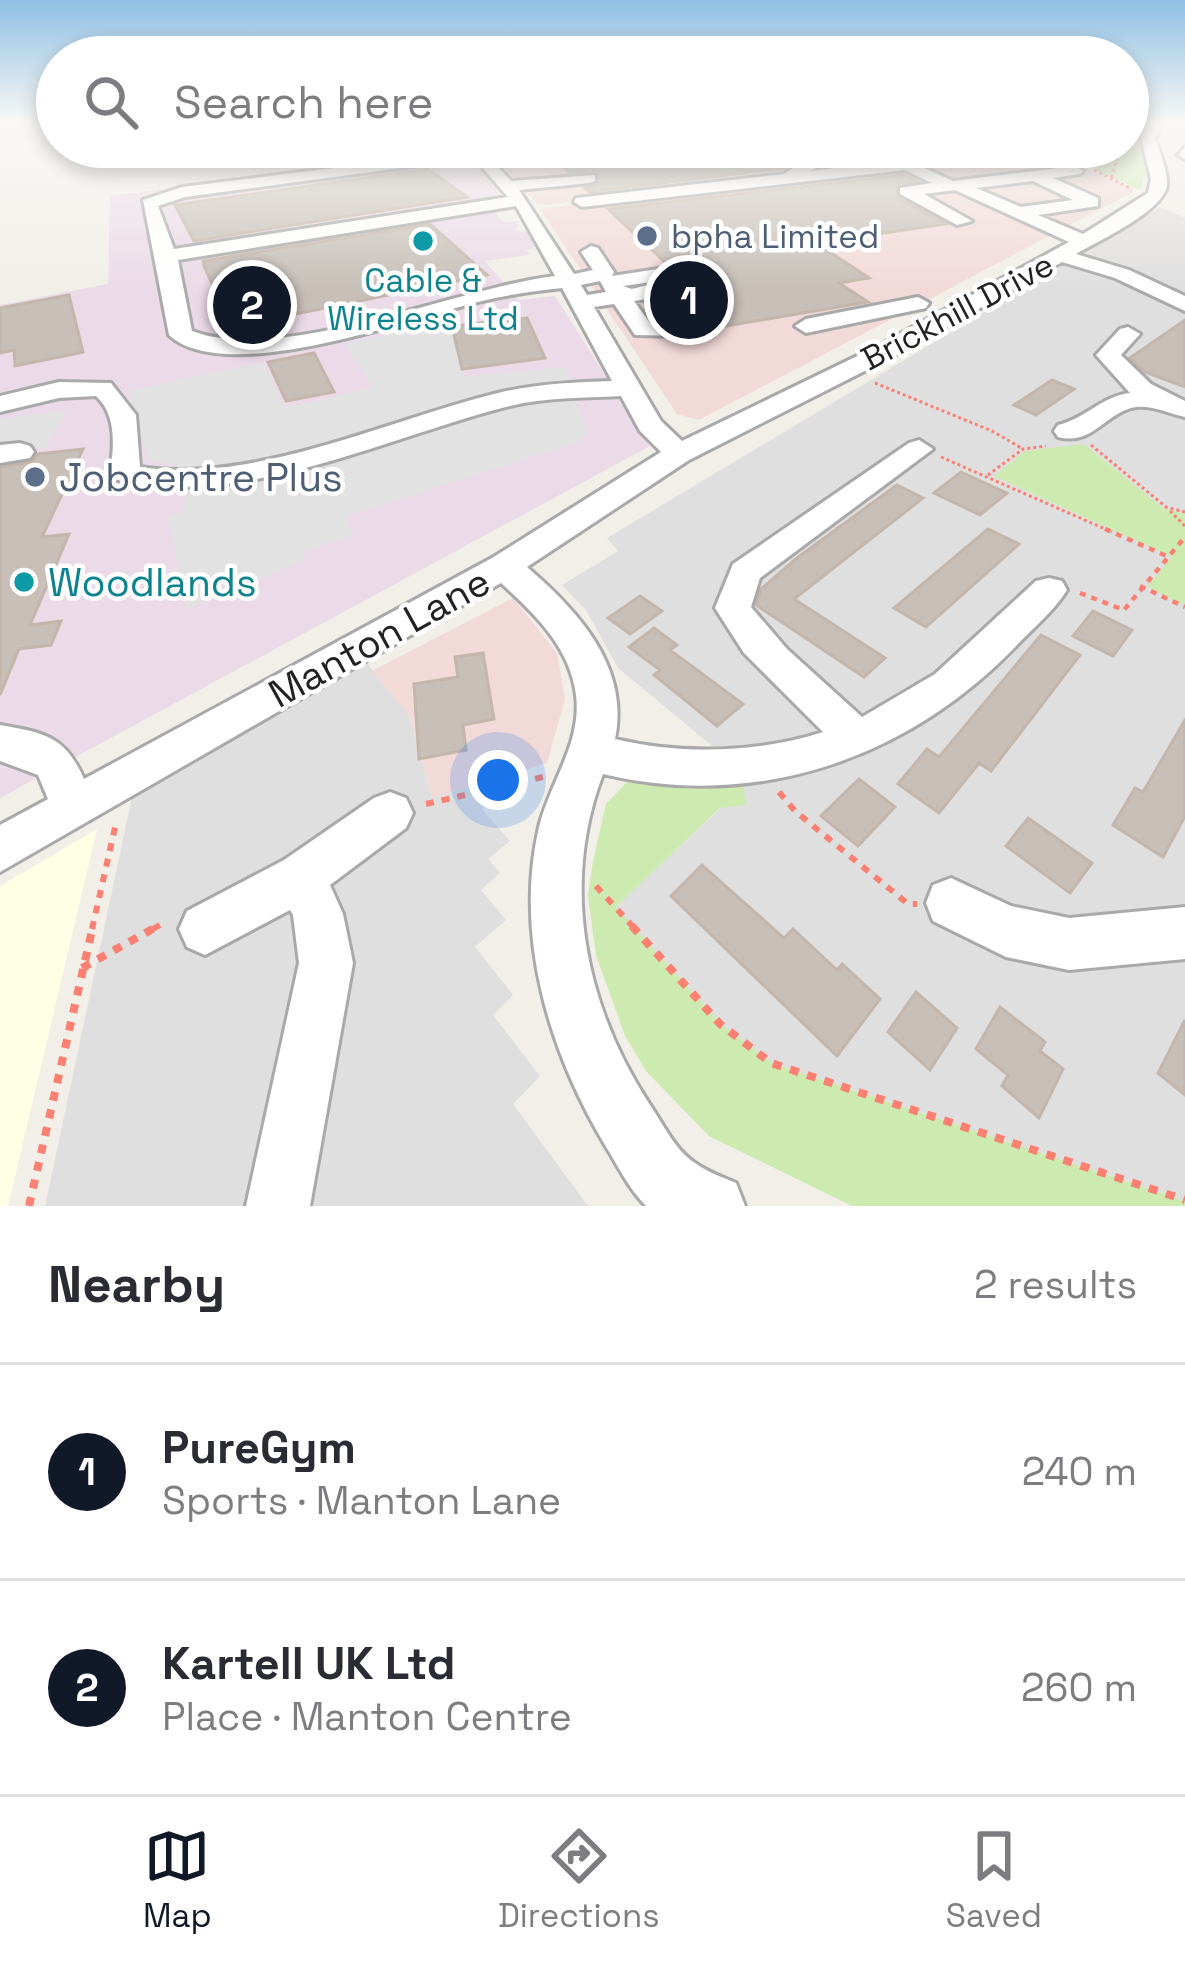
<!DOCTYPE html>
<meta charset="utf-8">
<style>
body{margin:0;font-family:"Space Grotesk",sans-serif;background:#f7f7f7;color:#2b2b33}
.you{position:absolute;left:498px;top:780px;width:42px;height:42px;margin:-30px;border:9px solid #fff;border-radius:50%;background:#1a73e8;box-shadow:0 0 0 18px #1a73e833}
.badge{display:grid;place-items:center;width:78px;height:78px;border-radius:50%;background:#111827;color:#fff;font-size:39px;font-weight:700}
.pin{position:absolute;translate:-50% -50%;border:6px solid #fff;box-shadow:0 3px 12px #0006}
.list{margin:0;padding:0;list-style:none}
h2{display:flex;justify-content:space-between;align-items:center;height:156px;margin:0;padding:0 48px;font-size:51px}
h2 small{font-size:39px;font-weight:400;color:#7c7c81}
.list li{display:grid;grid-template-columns:78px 1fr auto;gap:36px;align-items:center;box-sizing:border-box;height:216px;padding:0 48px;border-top:3px solid #e1e1e2}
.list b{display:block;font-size:45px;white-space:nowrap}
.list p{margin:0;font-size:39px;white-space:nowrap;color:#7c7c81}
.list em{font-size:39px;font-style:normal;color:#7c7c81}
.icon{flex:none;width:66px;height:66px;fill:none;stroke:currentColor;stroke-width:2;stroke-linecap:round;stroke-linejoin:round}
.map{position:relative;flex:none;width:1185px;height:1206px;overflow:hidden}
.search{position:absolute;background:#fff;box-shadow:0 6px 18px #0003;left:36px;right:36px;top:36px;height:132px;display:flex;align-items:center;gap:30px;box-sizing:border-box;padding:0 42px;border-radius:66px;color:#7c7c81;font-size:45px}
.sheet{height:588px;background:#fff}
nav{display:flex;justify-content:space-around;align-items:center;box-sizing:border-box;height:168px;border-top:3px solid #e1e1e2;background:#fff;font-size:33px;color:#7c7c81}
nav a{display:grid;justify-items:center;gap:6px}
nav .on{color:#111827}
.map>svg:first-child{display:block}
</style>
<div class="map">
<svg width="1185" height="1206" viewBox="0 0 1185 1206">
<rect width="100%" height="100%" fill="#f2efe9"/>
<path fill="#e0dfdf" d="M1160,207L1185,218V1201L772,1063L721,1024L615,907L721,808L743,781L711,745L618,668L586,610L562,585L618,551L607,538Z
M367,663L409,715L432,798L506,776L508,789L482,809L510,841L488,859L500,873L481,890L506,920L475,947L513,995L493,1015L540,1076L513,1104L588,1206H45L132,797Z"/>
<path fill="#f2dad9" d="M485,147H767L793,161L789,170L579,194L574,201L548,205L537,204Z
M1026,147H1038L1135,191L699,420L677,414L540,209L597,202L592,197Z
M513,598L557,653L565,699L547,763L432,798L409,715L372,671Z"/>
<path fill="#ebdbe8" d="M463,150L503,198L491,207L503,222L519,221L516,231L527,232L535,247L527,250L529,255L485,261L519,300L555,296L650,446L0,798V305L108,284L110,196Z"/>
<path fill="#ffffe5" d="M97,829L8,1206H0V886Z"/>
<path fill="#cdebb0" d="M1128,122H1144L1135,140L1147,168L1140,190L1044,147H1128Z
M767,147H1026L795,173L789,170L792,160Z
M1084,444L1164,509L1185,514V605L1147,587L1172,557L994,476L1025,451Z
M665,780L743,781L746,805L720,808L616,907L721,1024L772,1063L1185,1201V1206H852L709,1136L646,1071L625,1036L596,955L588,896L593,861L606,804L626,783Z"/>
<path fill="#e2e2e2" d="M449,320L464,377L565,367L570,380L271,458L187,468L148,459L128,391L263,362L284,407L309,403L373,387L345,344Z
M576,398L587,432L581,441L346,516L352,535L303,552L305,559L187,610L168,516L181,513L190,486L249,479L511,406Z
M67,411L46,448L0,453V419Z"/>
<path fill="#c7bfb8" stroke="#c4b6ab" stroke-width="3" d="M543,147H748L784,168L590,192L585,188L599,184L598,172H569Z
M428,169L467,197L194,241L175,205Z
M904,175L917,181L897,185L898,198L945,224L816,243L869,278L839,283L868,302L696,331L673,297L699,293L696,282L666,263L608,209Z
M430,224L487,275L232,327L204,266L203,261Z
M69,295L83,352L15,366L14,350L0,353V308Z
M527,318L545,358L462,369L452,326Z
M1185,320V387L1145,372L1130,358Z
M314,353L334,392L286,401L268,362Z
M1052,380L1074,389L1036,415L1014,405Z
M83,449L42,537L69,534L30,625L61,621L51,645L19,649L0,695V467L31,462L38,454Z
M961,472L1007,493L980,515L934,493Z
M897,485L923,498L794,599L885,658L864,677L756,605L761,589L797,558Z
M988,529L1019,544L926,627L894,608Z
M640,596L662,611L630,634L608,618Z
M1093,611L1132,630L1113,656L1073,636Z
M654,628L677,645L670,650L743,704L717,726L654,675L660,670L629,647Z
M1041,635L1080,655L991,771L979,763L939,813L898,784L927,749L939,757Z
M483,653L494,719L463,725L466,750L419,759L414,684L458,677L455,657Z
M1185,720V816L1163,857L1113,825L1135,788L1143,792Z
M859,779L895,807L858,846L821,816Z
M1028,818L1092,863L1070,893L1006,846Z
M702,865L784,938L793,929L837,970L842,964L880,999L837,1056L671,896Z
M916,992L957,1028L930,1070L888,1032Z
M1000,1007L1045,1042L1040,1051L1063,1069L1039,1118L1002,1086L1008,1075L976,1049Z
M1185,1020V1095L1158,1073Z"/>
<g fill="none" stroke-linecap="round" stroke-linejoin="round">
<g stroke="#a9a9a9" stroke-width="6">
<path id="minor" d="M1153,122H1165L1155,138C1159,152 1168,170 1167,185C1164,211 1098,241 1076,254L1129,270L1185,296V311L1115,278L1062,262L900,353L689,460L527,567C578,611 630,667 615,739C682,755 757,753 823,732L744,653L715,608L733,564L909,443L919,440L933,449L760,578L751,607L787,649L862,717L935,674L1036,581L1049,578L1062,581L1067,590C1054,611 1033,628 1017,645C909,758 758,811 603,774C560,886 585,1006 650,1105C663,1124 675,1150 695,1163C707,1172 722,1177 736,1183L745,1206H646C629,1189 618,1166 605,1145C549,1051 514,936 539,827C550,782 582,743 576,695C570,647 535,614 501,583L0,872V825L48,799L38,775L0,761V725C45,733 65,736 84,779L492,558L661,452L640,431L621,396C584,398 546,397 510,406C389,436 240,511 114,479L110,473C114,447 117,415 96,396L59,398L0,412V396L59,382L111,383L136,415L140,467C254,485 392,418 502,392C538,384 575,382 612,381L562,288C534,291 506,295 478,302C410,319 225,387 169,335L143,200L182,187L468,151L465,147H480L511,181L595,175V181L589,183L519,190L574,274L593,270L581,252L591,246L598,248L614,272L612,276L671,267L693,285L666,295L692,329L681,336L635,335L614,304L594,307L661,421L682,441L884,343L1069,242L955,190L924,194L972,221L957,225L900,194V188L932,183L905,170L582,207L574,202L576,198L784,174L798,165L772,147H789L815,163V169L809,171L907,160L953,181L1075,166L1083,171L1080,174L1053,178L1098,198V206L1038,215L1083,234L1148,193L1151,179L1141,138ZM474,158L508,197L174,249L158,206L185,197ZM1033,181L1073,200L1021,207L976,188ZM516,206L555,276C455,288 283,365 192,331L178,260ZM666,280L632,289L623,286ZM600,281L606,292L587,295L581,285ZM647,299L665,323H650L634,301Z
M1185,147V159L1178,155Z
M918,297L929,303L926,308L806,333L795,326L806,319Z
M1128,327L1140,334L1121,355L1151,384L1185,401V417C1167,413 1146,402 1128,409C1101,419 1091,445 1058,437L1054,431L1058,425C1085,419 1102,396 1130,393L1096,355L1120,329Z
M20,443L30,446L34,452L30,458L0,463V445Z
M390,792L406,798L413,813L406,828L330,885L343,914L353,963L310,1206H246L299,963L293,915L290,910L205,955L187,947L179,929L187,911L284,860L374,798Z
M951,878L1011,906L1069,918L1185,907V959L1069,970L1006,957L933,921L926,903L933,885Z"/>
</g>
<path stroke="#fa8072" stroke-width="3" stroke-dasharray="3 3" stroke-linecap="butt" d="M1044,147L1056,153
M1101,147L1117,160L1111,179
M1094,170L1132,189
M875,383L992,431L1023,449
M1091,445L1166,507L1185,512
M941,457L1112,532
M988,475L1023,449L1046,446
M1170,511L1185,526"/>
<path stroke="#fa8072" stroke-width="4.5" stroke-dasharray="6 6" stroke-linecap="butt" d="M1105,529L1169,557
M1140,586L1185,607
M1080,593L1124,610L1185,537"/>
<path stroke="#fa8072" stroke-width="6" stroke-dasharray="8 8" stroke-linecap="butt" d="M779,792L795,811L908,904H917
M426,804L543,777
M596,886L635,929
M92,929L116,823
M153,929L165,922"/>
<path stroke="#fa8072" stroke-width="8" stroke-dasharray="9 9" stroke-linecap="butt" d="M632,926L720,1024L771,1063L1185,1200
M82,968L158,926
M29,1206L93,926"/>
<use href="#minor" fill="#fff" fill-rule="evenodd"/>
</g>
<linearGradient id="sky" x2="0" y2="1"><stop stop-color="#8fc0e4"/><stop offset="0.42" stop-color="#f9f8f5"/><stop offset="1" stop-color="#f9f8f5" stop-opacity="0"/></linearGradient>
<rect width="1185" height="291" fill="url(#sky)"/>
<g fill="#5c6f8a" stroke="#fff" stroke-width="4.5">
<circle cx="647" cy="236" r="12"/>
<circle cx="35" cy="477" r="12"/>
</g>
<g fill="#0f9aa8" stroke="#fff" stroke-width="4.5">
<circle cx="423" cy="241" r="12"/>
<circle cx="24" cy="582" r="12"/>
</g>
<g text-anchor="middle" stroke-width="9" stroke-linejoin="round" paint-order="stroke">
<g font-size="33" fill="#4e5e75" stroke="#fff" text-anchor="start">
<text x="671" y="248">bpha Limited</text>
</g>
<g font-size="33" fill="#0d838f" stroke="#fff">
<text x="423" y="292">Cable &amp;<tspan x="423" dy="38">Wireless Ltd</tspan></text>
</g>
<g font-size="33" fill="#222" stroke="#fff">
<text transform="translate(957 311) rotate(-28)" y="12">Brickhill Drive</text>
</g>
<g font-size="39" fill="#4e5e75" stroke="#fff" text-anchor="start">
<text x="59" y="491">Jobcentre Plus</text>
</g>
<g font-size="39" fill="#0d838f" stroke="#fff" text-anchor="start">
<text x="48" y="596">Woodlands</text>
</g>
<g font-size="39" fill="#222" stroke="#fff">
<text transform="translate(379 637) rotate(-29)" y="14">Manton Lane</text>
</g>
</g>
</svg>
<div class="you"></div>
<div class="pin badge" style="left:689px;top:300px">1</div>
<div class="pin badge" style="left:252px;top:305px">2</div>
<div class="search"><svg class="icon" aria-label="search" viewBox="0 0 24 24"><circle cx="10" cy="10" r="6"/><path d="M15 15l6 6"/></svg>Search here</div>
</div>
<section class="sheet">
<h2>Nearby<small>2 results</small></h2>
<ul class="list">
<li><span class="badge">1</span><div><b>PureGym</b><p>Sports · Manton Lane</p></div><em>240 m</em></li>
<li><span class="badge">2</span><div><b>Kartell UK Ltd</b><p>Place · Manton Centre</p></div><em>260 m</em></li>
</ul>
</section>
<nav>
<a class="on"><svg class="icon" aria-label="map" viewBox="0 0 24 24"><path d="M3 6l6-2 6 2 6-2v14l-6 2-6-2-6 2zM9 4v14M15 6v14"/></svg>Map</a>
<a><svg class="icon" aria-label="directions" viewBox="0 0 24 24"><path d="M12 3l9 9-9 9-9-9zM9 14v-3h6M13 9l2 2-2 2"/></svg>Directions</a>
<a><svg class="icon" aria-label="saved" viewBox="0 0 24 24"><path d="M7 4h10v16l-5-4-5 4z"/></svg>Saved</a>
</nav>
